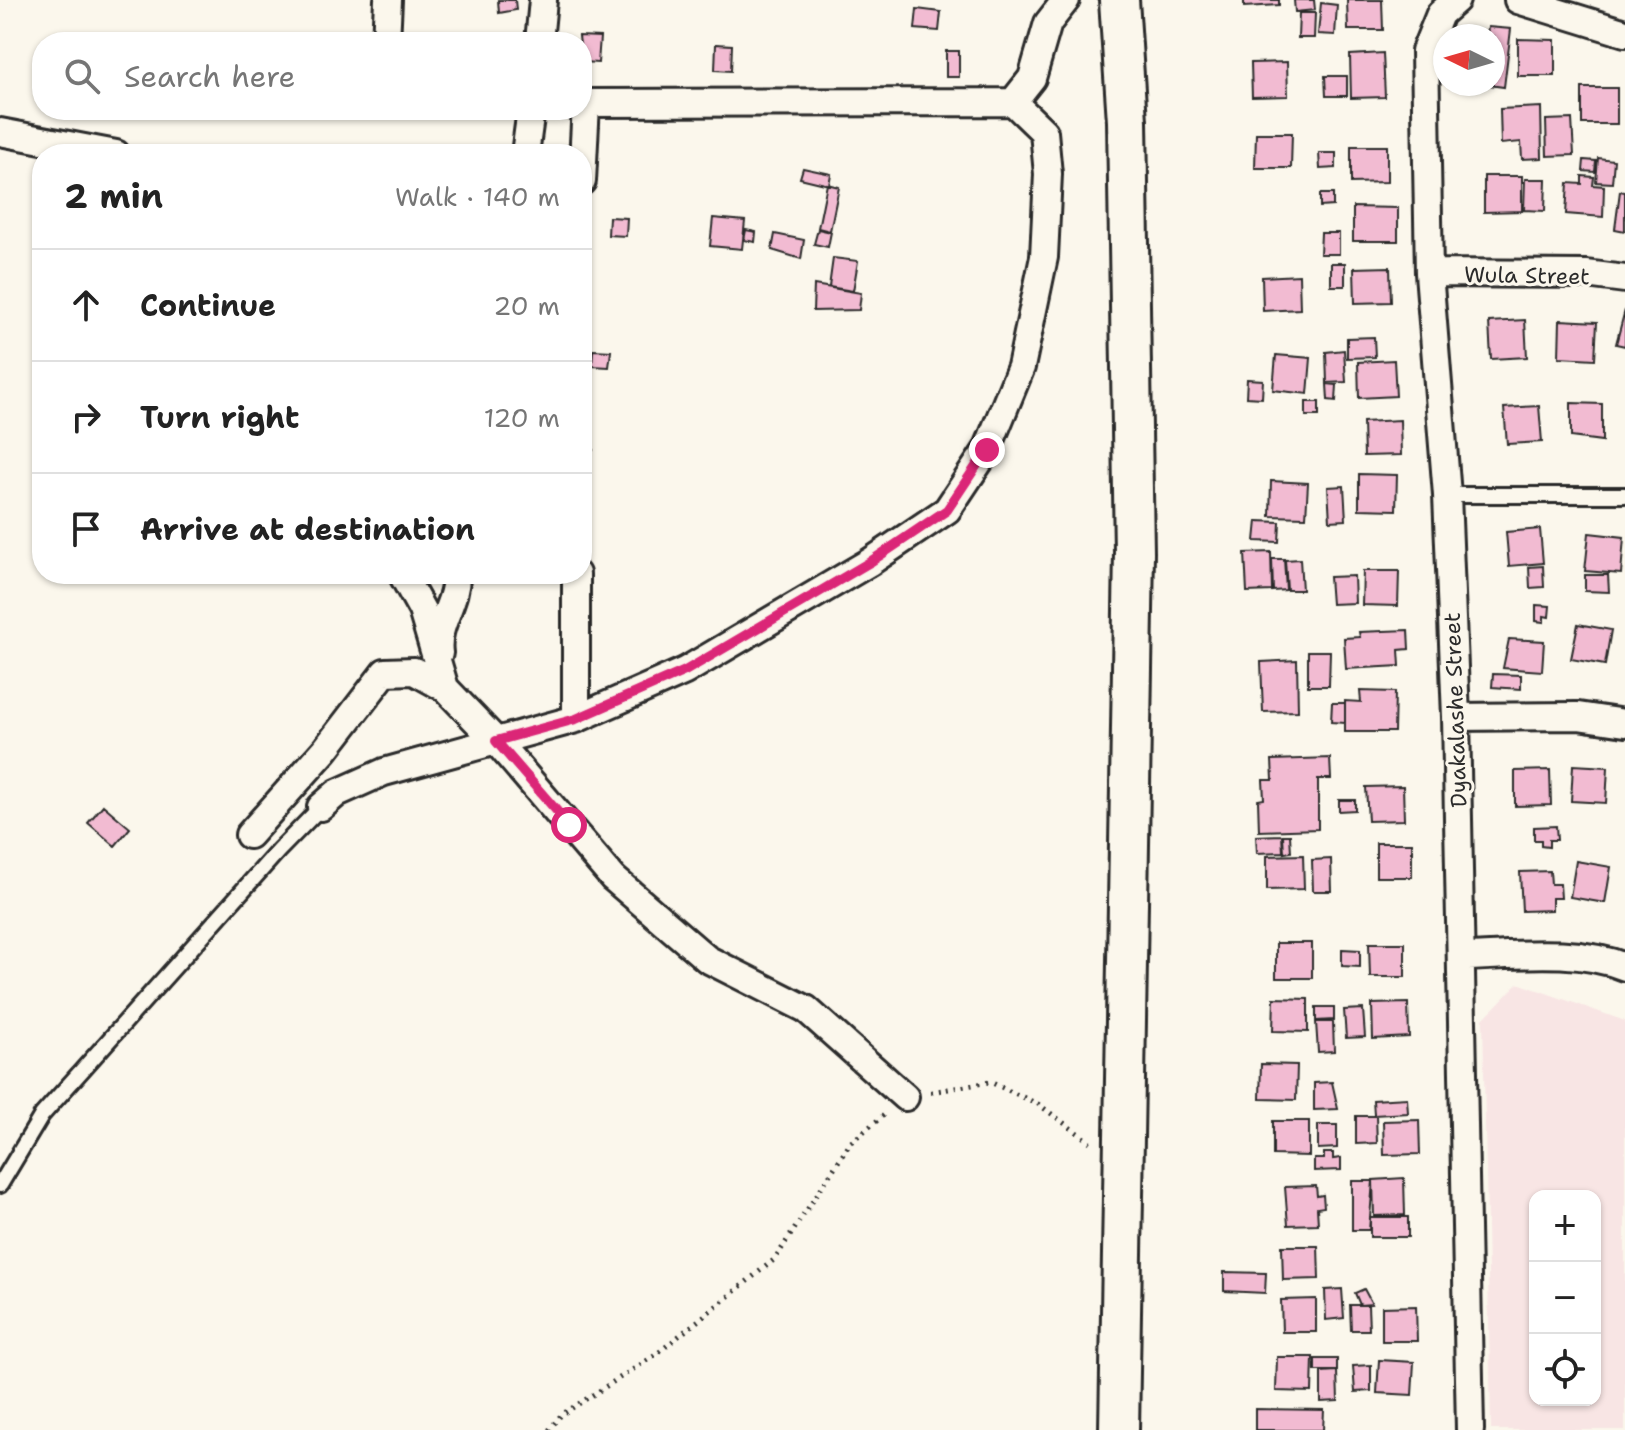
<!DOCTYPE html>
<meta charset="utf-8">
<style>
body{margin:0;font-family:"Shantell Sans",sans-serif;background:#f6f6f6;color:#222}
.controls{position:absolute;right:24px;bottom:24px;display:grid;overflow:hidden;border-radius:16px;box-shadow:0 2px 6px #0004}
.controls button{width:72px;height:72px;display:grid;place-items:center;padding:0;border:0;border-bottom:2px solid #e0e0e0;background:#fff;color:#222;font:40px sans-serif}
.compass{position:absolute;left:1433px;top:24px;width:72px;height:72px;border-radius:50%;background:#fff;box-shadow:0 2px 6px #0004;rotate:275deg}
.stop{position:absolute;width:24px;height:24px;margin:-18px;border:6px solid #db2777;border-radius:50%;background:#fff}
.stop.end{background:#db2777;border-color:#fff;box-shadow:0 2px 8px #0008}
.list{margin:0;padding:0;list-style:none}
h2{display:flex;justify-content:space-between;align-items:center;height:104px;margin:0;padding:0 32px;font-size:34px}
h2 small{font-size:26px;font-weight:400;color:#767676}
.list li{display:grid;grid-template-columns:52px 1fr auto;gap:24px;align-items:center;box-sizing:border-box;height:112px;padding:0 32px;border-top:2px solid #e0e0e0}
.list b{display:block;font-size:30px;white-space:nowrap}
.list em{font-size:26px;font-style:normal;color:#767676}
.icon{flex:none;width:44px;height:44px;fill:none;stroke:currentColor;stroke-width:2;stroke-linecap:round;stroke-linejoin:round}
.map{position:relative;flex:none;width:1625px;height:1430px;overflow:hidden}
.search{position:absolute;background:#fff;box-shadow:0 2px 6px #0004;left:32px;top:32px;width:560px;height:88px;display:flex;align-items:center;gap:20px;box-sizing:border-box;padding:0 28px;border-radius:32px;color:#767676;font-size:30px}
.panel{position:absolute;background:#fff;box-shadow:0 2px 6px #0004;left:32px;top:144px;width:560px;height:440px;border-radius:32px}
.map>svg:first-child{display:block}
</style>
<div class="map">
<svg width="1625" height="1430" viewBox="0 0 1625 1430">
<rect width="100%" height="100%" fill="#fbf7ec"/>
<filter id="ink" filterUnits="userSpaceOnUse"><feTurbulence type="fractalNoise" baseFrequency=".0125" numOctaves="2"/><feDisplacementMap in="SourceGraphic" scale="16" xChannelSelector="R" yChannelSelector="G"/><feConvolveMatrix kernelMatrix="1 2 1 2 8 2 1 2 1" color-interpolation-filters="sRGB"/></filter>
<g filter="url(#ink)">
<path fill="#f8e5e4" fill-rule="evenodd" d="M1518,983L1625,1021V1430H1491L1483,1019ZM1535,1196H1595V1400H1535Z"/>
<path fill="#f2bbd2" stroke="#2b2b2b" stroke-width="2" d="M498,0H515L516,10L499,13Z
M1244,0H1279V5L1244,7Z
M1294,0H1314L1315,10L1295,12Z
M1347,0H1382L1383,30H1348Z
M1321,3L1337,5L1335,35L1318,34Z
M917,9L941,12L939,31L915,29Z
M1299,13H1315L1314,38H1298Z
M1488,27L1511,29L1504,87L1482,84H1493V36H1487Z
M579,36L600,37L598,63L582,62Z
M1518,39L1555,40V76H1518Z
M716,44L732,45L731,71L715,70Z
M946,51H959V77H946Z
M1383,53L1385,97L1351,98L1350,55Z
M1287,62L1288,96L1252,97L1251,63Z
M1325,76H1347V96H1326Z
M1582,88H1617V124H1582Z
M1541,107L1542,158L1522,159L1521,142L1501,144L1500,109Z
M1572,119L1574,155L1547,156L1546,120Z
M1256,133H1292L1291,168H1255Z
M1351,146H1387V182L1351,183Z
M1319,153H1336V168L1320,169Z
M1598,158L1614,160L1612,183L1596,182Z
M1584,160L1596,161L1595,172L1583,171Z
M803,168L831,174L829,185L800,178Z
M1484,176H1522V211L1484,212Z
M1582,176L1594,177L1593,185L1604,186L1603,217L1566,214L1568,183L1582,184Z
M1525,179H1546L1545,211L1524,210Z
M827,184L839,187L830,231L818,228Z
M1620,191L1625,192V231L1615,229Z
M1320,194H1333V206L1320,207Z
M1353,207L1398,208V241H1353Z
M609,217L627,218L626,236L608,235Z
M713,218L745,221L742,249L710,246Z
M818,229L831,232L828,247L814,244Z
M746,230L756,232L755,242L744,240Z
M1321,233H1339V254H1320Z
M775,234L804,240L801,259L772,250Z
M833,258L858,261L853,291L829,287Z
M1331,263H1345V286H1331Z
M1390,267L1391,302L1355,303L1354,268Z
M1299,275L1300,309L1263,311L1262,277Z
M814,285L861,293L859,310L813,311Z
M1625,310V346L1616,344Z
M1525,320L1527,357L1491,359L1489,322Z
M1560,320L1597,322L1595,359L1559,357Z
M1374,337L1375,357L1347,358V338Z
M593,350L611,351L609,367L592,366Z
M1344,350L1346,382L1327,383L1326,352Z
M1276,355L1311,358L1308,394L1273,390Z
M1394,360L1396,396L1359,398L1358,362Z
M1247,379L1263,380L1262,398L1246,397Z
M1327,384L1337,385L1336,401L1328,400Z
M1306,402H1319V416H1306Z
M1571,403L1602,404V441L1571,437Z
M1539,406L1542,442L1507,444L1504,408Z
M1400,420L1401,455L1364,456L1363,422Z
M582,432H593V450H582Z
M1359,474L1397,475L1396,510L1359,509Z
M1271,481L1308,483L1306,517L1270,516Z
M1344,486L1346,520L1330,521L1328,487Z
M1257,521L1280,522L1279,542L1255,541Z
M1540,529L1543,563L1509,566L1506,532Z
M1589,533L1624,537L1621,574L1585,571Z
M1271,552L1272,591L1247,592L1245,553Z
M1272,559H1284L1286,590L1273,591Z
M1300,559L1302,590H1287L1285,560Z
M1543,566L1544,587L1530,588L1529,567Z
M1363,571H1399L1398,606L1362,605Z
M1585,575H1608L1609,592L1585,591Z
M1354,576L1355,603L1331,604L1329,577Z
M1536,605L1550,606L1549,617L1544,616V622L1536,621Z
M1578,624L1611,630L1605,665L1571,659Z
M1408,630L1409,649L1399,650L1400,666L1346,669L1344,638L1360,637L1359,632Z
M1509,639L1544,641L1542,671L1503,668Z
M1308,651H1330L1329,686H1308Z
M1297,660L1298,711L1263,712L1261,662Z
M1493,674L1521,675V689L1492,687Z
M1360,691L1395,692L1394,732H1345V701L1361,702Z
M1332,703H1345V723L1331,722Z
M1330,758L1331,779H1318V829L1259,831L1258,800L1264,799L1263,780H1273L1272,760Z
M1573,765L1608,767L1606,803L1571,801Z
M1550,770L1551,805L1515,806V771Z
M1403,786L1404,820L1368,821L1366,787Z
M1339,800H1355V810L1339,811Z
M103,805L130,828L115,846L88,823Z
M1556,826L1557,840H1549V847L1541,846V840H1534V827Z
M1282,835L1283,852L1257,853L1256,836Z
M1283,835H1290L1291,852L1284,853Z
M1376,843H1412V877H1376Z
M1303,855L1304,889L1267,890V856Z
M1331,859L1332,891H1313L1312,860Z
M1576,861L1611,867L1605,903L1570,897Z
M1550,871L1551,884H1560L1561,898H1552V910L1522,911L1520,872Z
M1276,943H1312V978H1276Z
M1369,943H1405V977H1370Z
M1342,949L1360,950V967L1342,966Z
M1274,998L1308,999V1032L1273,1031Z
M1408,1003L1409,1037L1373,1039L1372,1004Z
M1316,1007H1334V1020L1316,1021Z
M1363,1009L1365,1037L1346,1038L1344,1010Z
M1316,1022H1333L1334,1051L1318,1052Z
M1261,1064L1297,1065L1296,1100L1260,1099Z
M1332,1082L1338,1109L1314,1110V1083Z
M1407,1098L1408,1113L1374,1115L1373,1100Z
M1356,1116H1376L1377,1143L1356,1144Z
M1419,1120L1420,1154L1384,1155L1383,1121Z
M1273,1121H1309V1156L1273,1155Z
M1318,1125H1337V1148L1318,1149Z
M1324,1153H1333V1159L1341,1158V1170L1314,1171V1159H1324Z
M1404,1178L1405,1215L1374,1216L1373,1180Z
M1352,1181H1373L1369,1230H1352Z
M1316,1186L1317,1196L1323,1195L1324,1207L1317,1208L1318,1224L1288,1225L1285,1187Z
M1370,1217H1408V1237H1370Z
M1282,1246H1318L1319,1279L1283,1280Z
M1224,1272L1266,1273L1265,1293L1224,1291Z
M1342,1289L1344,1318L1326,1320L1325,1290Z
M1364,1289L1372,1304L1360,1305L1355,1293Z
M1316,1299V1332H1282L1281,1300Z
M1350,1305H1368L1369,1330H1351Z
M1416,1306L1417,1341H1382V1307Z
M1277,1357H1313L1312,1392L1276,1391Z
M1315,1359H1337V1371H1315Z
M1379,1360L1414,1362L1412,1395L1377,1393Z
M1371,1365V1391L1355,1392L1353,1366Z
M1337,1371L1338,1401L1321,1402V1372Z
M1255,1409L1324,1410L1323,1430H1255Z"/>
<g fill="none" stroke-linecap="round" stroke-linejoin="round">
<g stroke="#2b2b2b" stroke-width="20">
<path id="service" d="M1447,495H1625
M0,1185L42,1115L278,851L321,807"/>
</g>
<g stroke="#2b2b2b" stroke-width="32">
<path id="minor" d="M1456,0L1440,14L1425,51L1429,273L1447,495L1456,717L1470,1430
M1518,0L1625,33
M386,42L388,0
M539,42L543,0
M582,103L1013,102L1032,78L1048,23L1066,0
M0,132L116,154
M525,154L531,110
M582,181L586,104
M1429,273L1586,274L1625,279
M402,574L422,610L445,688L496,741L613,878L707,959L806,1009L905,1097
M576,574V719
M439,653C435,624 457,603 456,574
M1456,717L1578,716L1625,723
M321,807L337,793L384,772L576,719L685,671L870,562L947,510L987,450L1021,367L1044,257L1048,174L1044,132L1013,102
M249,835L325,750L385,672L414,671L445,688
M1461,957C1514,956 1574,947 1625,967"/>
</g>
<g stroke="#2b2b2b" stroke-width="44">
<path id="secondary" d="M1119,1430L1134,552L1127,121L1119,0"/>
</g>
<path stroke="#2b2b2b" stroke-width="5" stroke-dasharray="2 6" stroke-linecap="butt" d="M931,1092L990,1082L1038,1104L1090,1142
M549,1430L561,1415L654,1356L775,1259L851,1142L884,1115"/>
<use href="#service" stroke="#fbf7ec" stroke-width="14"/>
<use href="#minor" stroke="#fbf7ec" stroke-width="26"/>
<use href="#secondary" stroke="#fbf7ec" stroke-width="38"/>
</g>
</g>
<g fill="none" stroke-linecap="round" stroke-linejoin="round" filter="url(#ink)">
<path stroke="#db2777" stroke-width="10" d="M569,825L496,741L576,719L685,671L870,562L947,510L987,450"/>
</g>
<g text-anchor="middle" stroke-width="6" stroke-linejoin="round" paint-order="stroke">
<g font-size="22" fill="#2b2b2b" stroke="#fbf7ec">
<text transform="translate(1527 275) rotate(1)" y="8">Wula Street</text>
<text transform="translate(1455 710) rotate(-92)" y="8">Dyakalashe Street</text>
</g>
</g>
</svg>
<div class="controls">
<button>+</button>
<button>−</button>
<button><svg class="icon" aria-label="locate" viewBox="0 0 24 24"><circle cx="12" cy="12" r="6"/><path d="M12 2v4M12 18v4M2 12h4M18 12h4"/></svg></button>
</div>
<svg class="compass" viewBox="-18 -18 36 36"><path d="M0-13l5 13h-10z" fill="#e53935"/><path d="M0 13l5-13h-10z" fill="#767676"/></svg>
<div class="stop" style="left:569px;top:825px"></div>
<div class="stop end" style="left:987px;top:450px"></div>
<div class="search"><svg class="icon" aria-label="search" viewBox="0 0 24 24"><circle cx="10" cy="10" r="6"/><path d="M15 15l6 6"/></svg>Search here</div>
<section class="panel">
<h2>2 min<small>Walk · 140 m</small></h2>
<ul class="list">
<li><svg class="icon" aria-label="ahead" viewBox="0 0 24 24"><path d="M12 20V5M6 11l6-6 6 6"/></svg><div><b>Continue</b></div><em>20 m</em></li>
<li><svg class="icon" aria-label="right" viewBox="0 0 24 24"><path d="M7 20v-9h11M14 6l5 5-5 5"/></svg><div><b>Turn right</b></div><em>120 m</em></li>
<li><svg class="icon" aria-label="arrive" viewBox="0 0 24 24"><path d="M6 21V4h12l-3 4 3 4H6"/></svg><div><b>Arrive at destination</b></div></li>
</ul>
</section>
</div>
